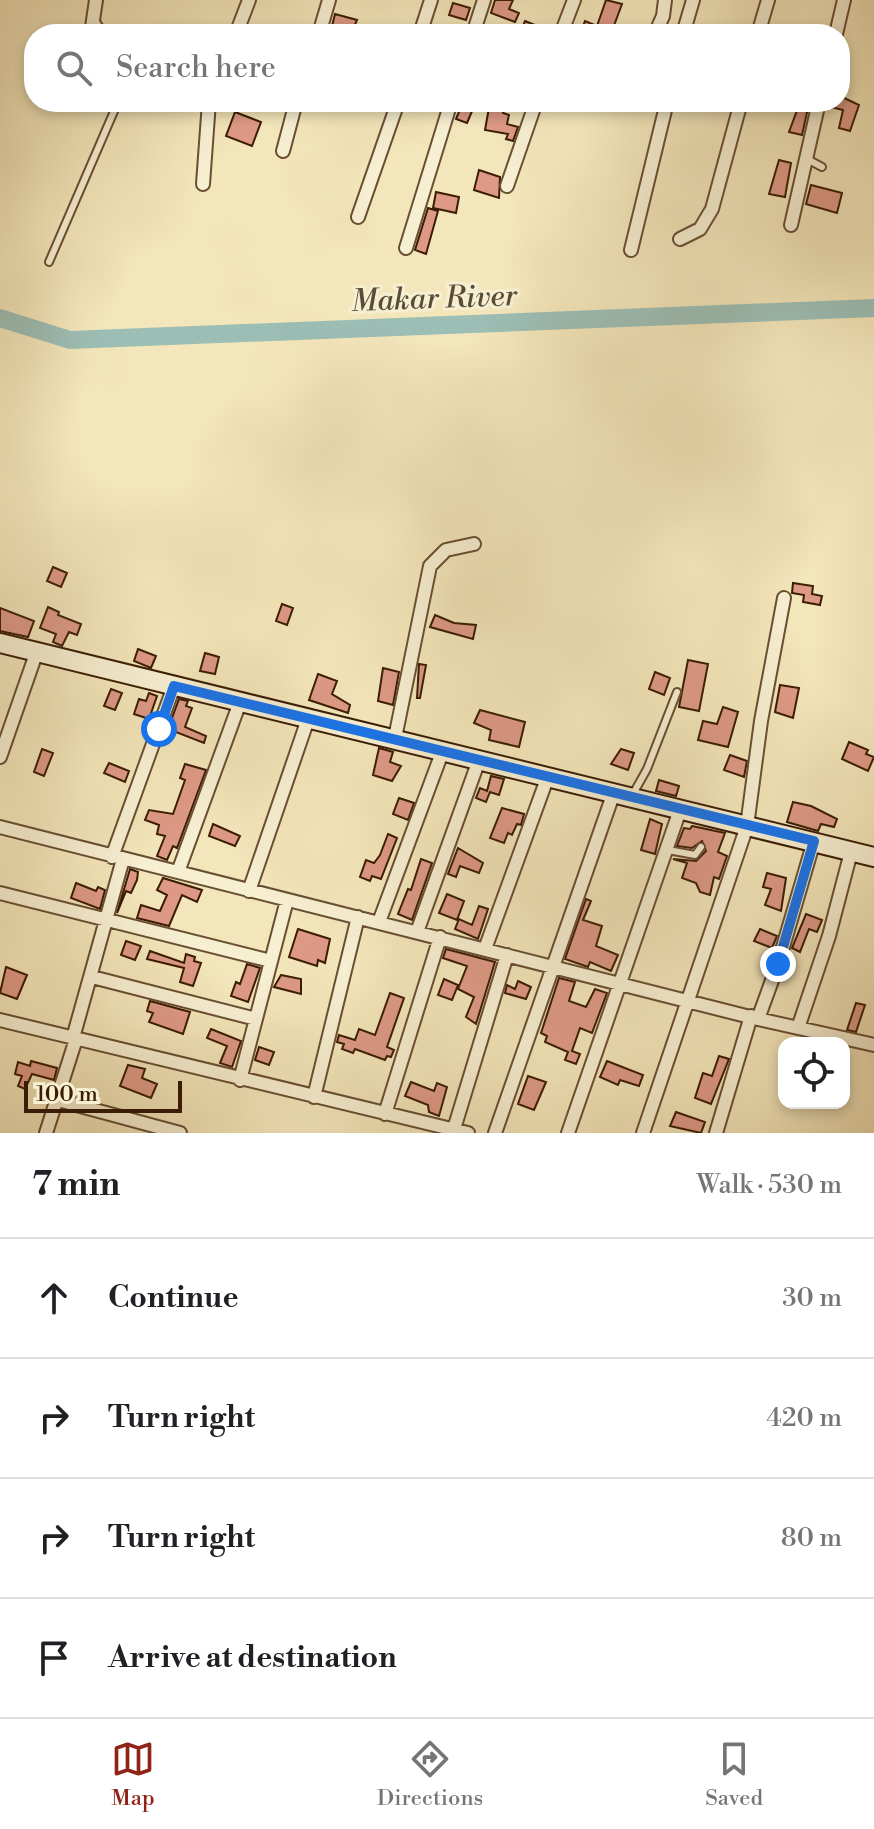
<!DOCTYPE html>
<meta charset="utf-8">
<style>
body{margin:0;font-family:"Libre Bodoni",serif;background:#f2f2f2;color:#202124}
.controls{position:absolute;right:24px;bottom:24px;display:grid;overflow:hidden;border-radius:16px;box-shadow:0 4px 12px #0003}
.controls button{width:72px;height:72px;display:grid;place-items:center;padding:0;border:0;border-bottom:2px solid #e0e0e0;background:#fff;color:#202124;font:40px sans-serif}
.scale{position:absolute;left:24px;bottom:20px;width:158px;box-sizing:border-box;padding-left:8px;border:4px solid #3b1c04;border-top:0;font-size:22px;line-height:28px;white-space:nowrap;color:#3b1c04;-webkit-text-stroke:6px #f7efd2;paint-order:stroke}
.stop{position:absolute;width:24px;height:24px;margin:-18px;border:6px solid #1a73e8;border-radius:50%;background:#fff}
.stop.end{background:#1a73e8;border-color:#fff;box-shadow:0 2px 8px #0008}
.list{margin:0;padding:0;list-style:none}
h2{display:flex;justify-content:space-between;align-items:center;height:104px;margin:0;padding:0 32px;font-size:34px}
h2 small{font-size:26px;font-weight:400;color:#757577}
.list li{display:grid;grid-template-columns:52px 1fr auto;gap:24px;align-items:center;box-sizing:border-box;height:120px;padding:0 32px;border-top:2px solid #e0e0e0}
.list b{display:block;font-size:30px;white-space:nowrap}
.list em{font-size:26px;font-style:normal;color:#757577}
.icon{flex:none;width:44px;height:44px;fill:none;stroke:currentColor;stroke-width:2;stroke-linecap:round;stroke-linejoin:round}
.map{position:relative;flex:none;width:874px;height:1133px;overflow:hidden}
.search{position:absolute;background:#fff;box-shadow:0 4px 12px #0003;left:24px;right:24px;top:24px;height:88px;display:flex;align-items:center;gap:20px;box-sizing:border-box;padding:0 28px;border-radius:32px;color:#757577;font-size:30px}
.sheet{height:584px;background:#fff}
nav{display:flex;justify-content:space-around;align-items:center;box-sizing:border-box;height:112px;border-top:2px solid #e0e0e0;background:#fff;font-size:22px;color:#757577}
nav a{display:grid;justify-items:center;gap:4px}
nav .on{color:#8f2418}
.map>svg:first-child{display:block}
</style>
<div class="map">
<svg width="874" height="1133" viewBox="0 0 874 1133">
<rect width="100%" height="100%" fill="#f3e6ba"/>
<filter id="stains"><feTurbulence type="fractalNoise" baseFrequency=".0025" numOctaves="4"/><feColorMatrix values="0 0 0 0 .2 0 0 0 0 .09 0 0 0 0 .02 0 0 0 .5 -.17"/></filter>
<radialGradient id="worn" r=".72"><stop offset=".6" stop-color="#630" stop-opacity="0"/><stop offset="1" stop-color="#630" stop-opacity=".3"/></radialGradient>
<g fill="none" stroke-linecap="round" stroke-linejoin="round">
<path stroke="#9cbeb5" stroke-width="18" d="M0,318L70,340L874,308"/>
</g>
<path fill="#dd9985" stroke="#3b1c04" stroke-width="2" d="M495,0H513L509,9L519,13L515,22L491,13Z
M606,0L622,4L612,31L617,34H580L585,21L597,26Z
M453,3L470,8L466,20L449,15Z
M335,14L357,20L351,34H330Z
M525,21L552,32V34H520Z
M840,96L859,105L850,131L839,128L843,110L827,106L828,102H840Z
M463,102H476L467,123L456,119Z
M490,102H507L503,113L509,115L507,124L518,127L513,141L506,139L508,134L485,130Z
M799,105L808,108L802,135L789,132Z
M235,112L261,122L252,146L226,136Z
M779,160L791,163L785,197L769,194Z
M479,170L500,177L499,198L474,190Z
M811,185L842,193L837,213L806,204Z
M436,192L459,197L456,213L433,208Z
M428,208L438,211L426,254L415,250Z
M53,567L67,573L61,587L47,581Z
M793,583L813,586L812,594L822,596L820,605L803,602L804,595L792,593Z
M282,604L293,608L287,625L276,621Z
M48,607L59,612L58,615L81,624L77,635L69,632L62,646L53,642L56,634L40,628Z
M0,608L34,621L28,637L0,631Z
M435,615L454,623L476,625L473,639L430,627Z
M138,649L156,656L151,668L134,661Z
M205,653L219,657L215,674L200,671Z
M688,660L708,664L699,711L679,707Z
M419,664L426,665L420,698H417Z
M383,668L399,672L393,705L378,701Z
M655,672L670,678L664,695L649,689Z
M318,674L337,681L332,694L350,705L348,713L309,700Z
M780,685L799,688L793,718L775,712Z
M111,689L122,693L115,710L104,706Z
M149,693L157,696L149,719L134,714L139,699L146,701Z
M179,699L188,701L186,706L192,708L185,727L206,736L204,743L168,729Z
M723,707L738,712L728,747L698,740L703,721L717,724Z
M480,710L525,722L519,747L489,740L491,730L474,723Z
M849,742L868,750L866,754L874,757L868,771L842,759Z
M379,748L393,752L390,762L401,766L392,781L373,775Z
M42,749L53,753L44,776L34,772Z
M621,749L634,753L628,770L611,764Z
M730,755L747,761L744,777L724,770Z
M109,763L129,771L125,782L104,773Z
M185,764L206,770L177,848L173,846L167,860L157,856L165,836L157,834L159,825L145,820L149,810L173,814L185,780L180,778Z
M491,776L504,779L499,795L490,792L486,802L476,798L480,788L487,791Z
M659,780L679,786L676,796L656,791Z
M399,798L414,803L408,820L393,814Z
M793,802L811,806L837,819L834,827L821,824L818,831L787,822Z
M502,808L524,814L521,825L517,824L512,835L508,833L504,843L490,838Z
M650,819L662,824L655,854L641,850Z
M213,824L240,836L235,846L209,836Z
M692,826L725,833L718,852L727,856L719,879L714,877L710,895L700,892L696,883L682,878L687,863L673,859L696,861L706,851L702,841L692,848L677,846L684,828L690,829Z
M388,834L397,838L381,879L372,876L370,881L360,877L366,860L374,863L380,855Z
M458,848L483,863L479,873L460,866L456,877L448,874Z
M421,859L432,863L412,920L398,914L408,889L411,890Z
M130,869L138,872L137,880L131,893L126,891L117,913Z
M767,873L786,878L781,911L765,905L771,889L763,887Z
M163,878L202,890L197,902L182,895L169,926L137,918L141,905L160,911L167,895L157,890Z
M76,883L96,891L98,887L105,890L100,909L71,898Z
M447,894L464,901L457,920L439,913Z
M586,899L591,901L583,920L602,926L596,946L618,955L611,971L590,962L588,967L565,959Z
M479,906L488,909L478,939L455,929L459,919L472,925Z
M806,914L822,920L817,932L809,929L800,952L792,948Z
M298,929L330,939L325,963L318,960L317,966L289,957Z
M760,929L777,936L772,948L754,941Z
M126,941L141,946L135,960L121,955Z
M446,949L495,962L476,1024L466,1017L474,997L458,989L467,966L443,958Z
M150,951L184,963L186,954L195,957L194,961L201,963L193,986L180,982L184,968L147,959Z
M247,964L260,968L248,1002L231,996L236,982L240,984Z
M6,967L27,975L17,999L0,993Z
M281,975L301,979V994L274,987Z
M559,978L575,982L569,1001L586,1007L595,989L607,993L592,1033L580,1028L572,1051L580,1054L576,1064L565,1060L568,1052L545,1042L547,1036L541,1033Z
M444,979L458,985L452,1000L438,995Z
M518,981L531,987L526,999L505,993L507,985L515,989Z
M390,993L404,998L387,1047L394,1050L391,1057L387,1056L385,1060L355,1049L353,1053L342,1049L344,1044L337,1042L339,1035L355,1040L359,1029L375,1035Z
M150,1001L190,1012L183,1034L149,1022L153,1013L147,1011Z
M856,1003L865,1005L856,1032L847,1030Z
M211,1029L241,1041L232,1067L220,1063L227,1046L207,1038Z
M259,1047L274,1052L269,1065L255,1060Z
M719,1056L729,1059L711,1104L695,1098L703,1073L712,1076Z
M31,1061L57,1068L54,1080L32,1074L25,1089L18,1086L22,1076L15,1074L18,1062L30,1066Z
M607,1061L643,1075L639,1086L620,1080L618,1085L600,1077Z
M128,1065L145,1069L142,1078L157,1084L151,1098L120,1086Z
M528,1076L546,1082L534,1110L518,1104Z
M411,1082L434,1091L437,1083L447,1087L439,1116L429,1112L428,1105L405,1096Z
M676,1112L705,1122L701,1133L670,1126Z"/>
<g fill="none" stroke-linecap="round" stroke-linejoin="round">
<g stroke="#694e32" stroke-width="10">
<path id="lane" d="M95,20L104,34
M807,159L822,167
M49,262L118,102
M633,794L647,769L677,692
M668,850L695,855L701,847"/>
</g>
<g stroke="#694e32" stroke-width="16">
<path id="street" d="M91,34L96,0
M236,34L249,0
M319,34L329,0
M420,34L431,0
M473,34L484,0
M561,34L574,0
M655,34L663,16L665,0
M683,34L693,0
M758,34L768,0
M836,34L844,0
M283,151L296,102
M203,184L209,102
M507,186L536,102
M358,217L398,102
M791,225L819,102
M680,239L700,229L712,209L741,102
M406,248L451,102
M631,250L667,102
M395,738L430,566L446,550L474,544
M0,757L37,651
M0,827L758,1019L874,1045
M112,857L174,686
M178,872L240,702
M249,891L308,719
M0,893L271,961
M379,922L443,750
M417,932L479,760
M485,949L548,776
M92,977L256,1019
M758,1019L778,964L814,841
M0,1020L468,1133
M798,1028L829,936L851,852
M73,1038L123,859
M240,1080L287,900
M314,1097L358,917
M58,1100L180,1133
M385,1114L440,937
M454,1129L507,955
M46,1133L76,1039
M495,1133L614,792
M568,1133L680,810
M643,1133L747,826L761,721L784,598
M716,1133L751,1016"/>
</g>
<g stroke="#3b1c04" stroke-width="22">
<path id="secondary" d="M0,643L874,857"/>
</g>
<use href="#lane" stroke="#f7efd2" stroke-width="6"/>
<use href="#street" stroke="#f7efd2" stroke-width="12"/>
<use href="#secondary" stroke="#f7efd2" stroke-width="18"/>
</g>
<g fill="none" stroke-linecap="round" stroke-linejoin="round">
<path stroke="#1a73e8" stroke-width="10" d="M159,729L174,686L814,841L778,964"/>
</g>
<g text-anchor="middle" stroke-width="6" stroke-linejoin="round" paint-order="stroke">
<g font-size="30" font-style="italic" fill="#584d39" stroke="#f7efd2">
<text transform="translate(434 298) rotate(-2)" y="10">Makar River</text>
</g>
</g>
<rect width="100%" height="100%" filter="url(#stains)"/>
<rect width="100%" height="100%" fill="url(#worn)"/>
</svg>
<div class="controls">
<button><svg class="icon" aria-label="locate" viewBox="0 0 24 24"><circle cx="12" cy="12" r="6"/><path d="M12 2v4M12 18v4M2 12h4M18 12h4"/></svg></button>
</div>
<div class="scale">100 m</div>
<div class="stop" style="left:159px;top:729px"></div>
<div class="stop end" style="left:778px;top:964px"></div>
<div class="search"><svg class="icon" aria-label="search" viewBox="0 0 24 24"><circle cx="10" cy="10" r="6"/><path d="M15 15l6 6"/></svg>Search here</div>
</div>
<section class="sheet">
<h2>7 min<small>Walk · 530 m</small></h2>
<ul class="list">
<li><svg class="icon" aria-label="ahead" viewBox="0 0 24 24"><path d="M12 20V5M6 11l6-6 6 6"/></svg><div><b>Continue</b></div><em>30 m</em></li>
<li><svg class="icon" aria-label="right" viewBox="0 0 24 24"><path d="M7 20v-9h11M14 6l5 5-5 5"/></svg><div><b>Turn right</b></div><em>420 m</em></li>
<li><svg class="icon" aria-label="right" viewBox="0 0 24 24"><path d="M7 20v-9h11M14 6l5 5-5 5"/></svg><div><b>Turn right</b></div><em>80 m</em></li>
<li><svg class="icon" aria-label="arrive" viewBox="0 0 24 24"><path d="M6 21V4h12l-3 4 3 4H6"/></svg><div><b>Arrive at destination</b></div></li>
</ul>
</section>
<nav>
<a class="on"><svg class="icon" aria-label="map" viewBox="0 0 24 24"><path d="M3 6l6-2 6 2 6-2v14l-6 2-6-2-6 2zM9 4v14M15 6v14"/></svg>Map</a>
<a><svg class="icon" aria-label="directions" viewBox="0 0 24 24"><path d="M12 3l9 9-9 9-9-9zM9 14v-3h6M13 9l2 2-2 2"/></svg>Directions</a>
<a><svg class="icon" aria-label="saved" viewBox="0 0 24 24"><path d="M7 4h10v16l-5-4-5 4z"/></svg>Saved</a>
</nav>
